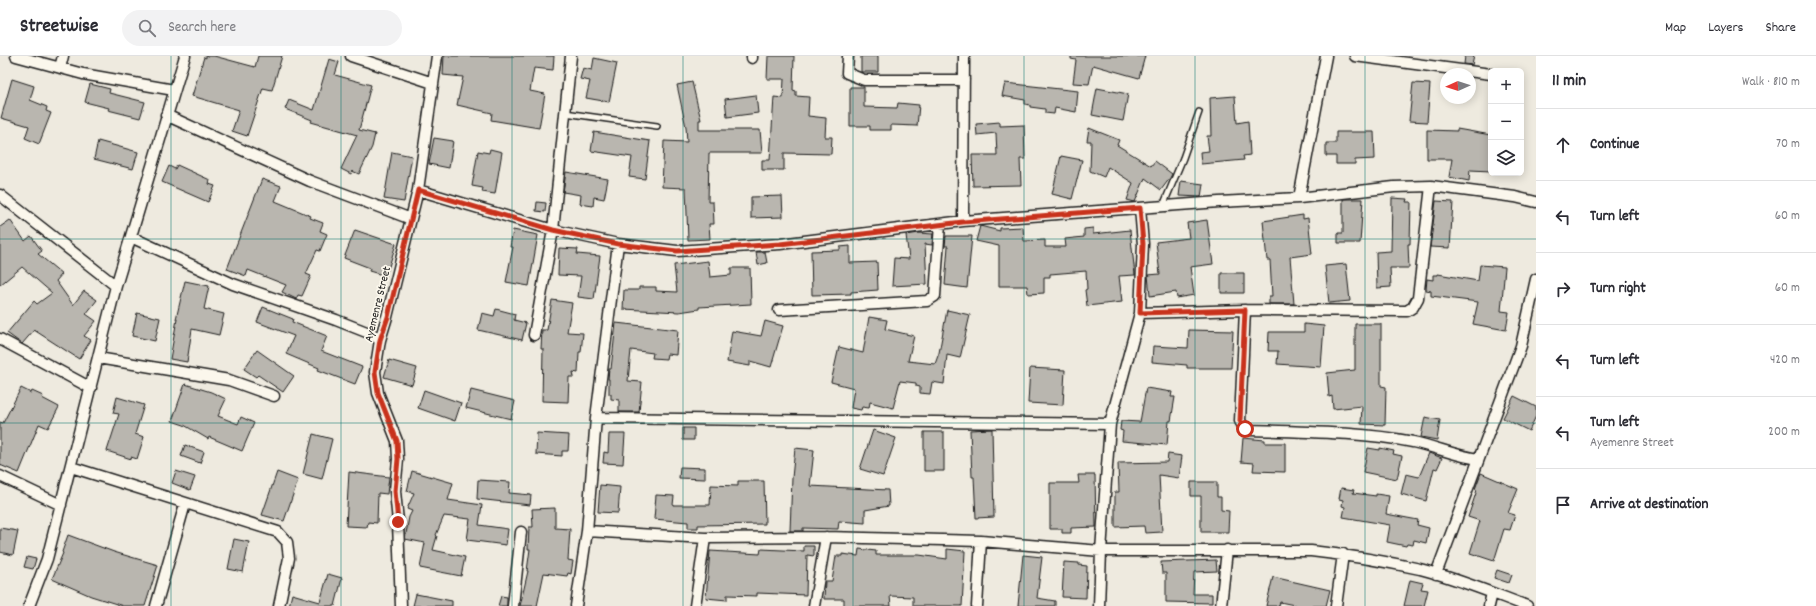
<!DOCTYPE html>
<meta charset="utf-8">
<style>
body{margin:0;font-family:Dekko,sans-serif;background:#f2f2f3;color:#2b2b33}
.controls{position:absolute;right:12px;top:12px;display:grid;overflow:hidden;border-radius:6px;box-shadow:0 2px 10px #0003}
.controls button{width:36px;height:36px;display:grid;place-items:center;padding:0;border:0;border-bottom:1px solid #e1e1e2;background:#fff;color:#2b2b33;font:20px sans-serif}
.compass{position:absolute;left:1440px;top:12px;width:36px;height:36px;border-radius:50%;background:#fff;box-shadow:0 2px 10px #0003;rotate:267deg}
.stop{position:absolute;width:12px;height:12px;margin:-9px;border:3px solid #c8321e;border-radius:50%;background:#fff}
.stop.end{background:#c8321e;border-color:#fff;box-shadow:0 1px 4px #0008}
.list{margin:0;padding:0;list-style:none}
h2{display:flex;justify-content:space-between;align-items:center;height:52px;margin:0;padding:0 16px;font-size:17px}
h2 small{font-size:13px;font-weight:400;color:#7c7c81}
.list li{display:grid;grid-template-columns:26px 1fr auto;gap:12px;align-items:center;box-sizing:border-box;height:72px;padding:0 16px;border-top:1px solid #e1e1e2}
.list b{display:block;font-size:15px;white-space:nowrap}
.list p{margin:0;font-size:13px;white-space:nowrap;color:#7c7c81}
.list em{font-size:13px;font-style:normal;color:#7c7c81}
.icon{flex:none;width:22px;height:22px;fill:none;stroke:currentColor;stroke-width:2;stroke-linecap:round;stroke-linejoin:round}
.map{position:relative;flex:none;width:1536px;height:550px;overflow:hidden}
header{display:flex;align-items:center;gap:24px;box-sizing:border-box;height:56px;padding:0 20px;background:#fff;border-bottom:1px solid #e1e1e2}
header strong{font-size:19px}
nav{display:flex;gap:22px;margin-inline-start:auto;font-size:14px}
.search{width:280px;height:36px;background:#f2f2f3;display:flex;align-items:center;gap:10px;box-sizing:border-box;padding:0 14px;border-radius:22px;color:#7c7c81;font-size:15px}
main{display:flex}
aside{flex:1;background:#fff}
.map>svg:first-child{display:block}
</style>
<header>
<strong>Streetwise</strong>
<div class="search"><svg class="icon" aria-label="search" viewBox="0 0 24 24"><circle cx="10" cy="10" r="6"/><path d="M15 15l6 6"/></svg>Search here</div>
<nav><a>Map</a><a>Layers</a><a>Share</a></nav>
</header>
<main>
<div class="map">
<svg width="1536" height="550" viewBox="0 0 1536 550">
<rect width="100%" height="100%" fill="#eeeadf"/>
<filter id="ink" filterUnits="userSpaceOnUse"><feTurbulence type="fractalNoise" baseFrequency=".025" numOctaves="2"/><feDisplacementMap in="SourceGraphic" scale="8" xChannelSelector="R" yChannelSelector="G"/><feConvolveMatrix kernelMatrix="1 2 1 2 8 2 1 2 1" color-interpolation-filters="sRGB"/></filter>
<g filter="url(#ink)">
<path fill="#b9b6af" stroke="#1c1c1c" d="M206,0H214L255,11L258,0H282L272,34L263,32L247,80L232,75L239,54L192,40L204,1L206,2Z
M444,0H554L553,14L534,12L530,35L545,38L539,72L491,64L492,57L457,49L463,21L443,19Z
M768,0H794L793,34L796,35V40L809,41L808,60L826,62L825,81H832L831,98L784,97V114H762V104H770L774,41L783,42L784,23H767Z
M861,0H878V16H861Z
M1071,0H1145L1139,22L1093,9L1089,28L1073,27L1076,4L1071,3Z
M1465,0H1474L1472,9L1464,8Z
M594,2L617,7L609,46L586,42L590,25L580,23L583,12L592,14Z
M329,3L339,6L335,19L371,29L359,74L375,78L372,91L359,118L352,115L351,118L341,113L357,79L311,66L312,64L285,53L289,44L314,54Z
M12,23L34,30L30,44L47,51L46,55L51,57L39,88L25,82L29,70L1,62Z
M692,26L701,64H699V74H760L762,97H709L708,146H713L714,168H709L710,183L688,184L686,132L662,131L664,85L687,86L686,71L677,29Z
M1005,27L1078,35L1076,56L1055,52L1054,58L1045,57V53L1030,51V49L1025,48V44L1002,40Z
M1413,27L1430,28L1427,66L1409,65Z
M90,28L110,33L109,37L145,46L140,62L108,54L109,52L85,46Z
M850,31H864V51L897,52L898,47L919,49L917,70L891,69V74H870V70H850Z
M1097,32L1128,38L1123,65L1092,59Z
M756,39L758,57L727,61L725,43Z
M1235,40L1237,67L1248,65L1250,99L1243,100L1244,104L1201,108L1200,96L1209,95L1207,80H1211L1210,42Z
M1000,66V70L1024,69L1025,103H1020L1021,129L973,130L972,99H997L996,77L977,79L976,68Z
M1089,72L1119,84L1117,89L1151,110L1155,105L1172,118L1170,122L1161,134L1145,122L1135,146L1127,144L1133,127L1108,111L1104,121L1090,115L1091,85H1087Z
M1457,73L1491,79V115L1470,114L1469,125L1449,121L1452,103H1427V74L1457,75Z
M594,76L650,85L645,123L629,121L632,101L591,95Z
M1336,76H1374L1375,103L1355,104V108H1336V100H1326V87H1336Z
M434,82L453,85L449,112L429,108Z
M98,85L138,96L133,113L94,103Z
M490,93L502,96L495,138L482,136L483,132L472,130L478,95L489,97Z
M392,96L412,100L404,146L384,143Z
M1061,100L1082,104L1072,143L1052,138Z
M177,109L210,124L209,128L215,130L208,146L162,126L169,110L175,113Z
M566,116L608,123L604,143L594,141L593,150L580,148L581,139L563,136Z
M262,123L281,130L275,145L311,160L310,162L323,167L320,175L327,178L320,195L317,194L306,218L311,220L302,240L298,239L296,243L282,236L286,229L248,214L246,220L227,213Z
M1181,125L1203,128L1201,141L1179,140Z
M782,140L783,161L751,162V141Z
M1392,142L1407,143L1406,146H1411L1410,188H1408L1409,212H1390L1391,231L1377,232L1376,196L1391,195Z
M1343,143H1363L1360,187H1338V177H1343Z
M1436,145L1453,146L1450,192L1430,191Z
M537,146L546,147L545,156L536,155Z
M1303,159V163L1308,162L1312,198L1290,201L1294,248H1269V240H1272L1270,204H1267L1263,165Z
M10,164L25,185L31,180L42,195L38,198L62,218L56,225L73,249L84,235L97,244L86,258L96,265L84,280L91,284L79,303L34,274L22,288L7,277L34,245L37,248L52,237L22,211L0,229V171Z
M1207,164L1213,208L1190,211L1194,239L1177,242L1176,236L1150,240L1148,219L1160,218L1156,186L1189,182L1187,167Z
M980,170L1000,175V172L1023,171L1024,185L1045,184V191H1066L1065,183L1084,181V173L1093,172V178L1130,174L1135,219L1119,220L1122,246L1087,250L1085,234L1087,233L1086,215L1050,218V221H1044V237L1028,238L1027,230H999V190L976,185Z
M355,174L396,188L386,220L369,215L370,212L344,202Z
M513,174L538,179L529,230L506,226L513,191H510Z
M919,177L933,178L932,189L925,188L927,228L892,230L894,202L909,203L906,179Z
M946,180H972L967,232L945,229L948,190H945Z
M850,190V207L877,206L878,234L851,236V238L812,239L811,195L840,194V191Z
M559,192L578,193L577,198L600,200L594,243L578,241L581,220L558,219Z
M756,196H765L767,207L758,209Z
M708,205L710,221L731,219V212H750L751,248L699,251V253L679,256L623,253L624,234H639V231H656V235L677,236L674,209Z
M1346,208L1350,245L1329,247L1325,210Z
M1480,209L1505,211L1501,255L1509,256L1506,274L1473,268L1478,246L1431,240V235L1426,234L1427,223L1433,224V219H1438V218L1478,225Z
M1221,217H1244V237H1221Z
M185,225L209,230L204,253L224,258L219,279L192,273L187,306L170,303L177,263H176Z
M552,244L572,247L567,276L583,277L581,296H579L578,317L573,316L574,321H569L568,346L542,345L543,293H541L542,274H547Z
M263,251L293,263L292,266L327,280L321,295L362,311L355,328L318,314L319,312L286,298L294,280L257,266Z
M496,253L515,258L514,264L526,267L522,284L478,274L482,257L494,260Z
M947,254L970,259L960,302L947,299L944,328L932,326L930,338L920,337V331L916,330V327L900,325L893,352L870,346L869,352L862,351L861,354L851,352L854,332L831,326L839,291L863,297L869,261L887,264L885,273L914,280L908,305L935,308L939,297Z
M137,257L160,262L155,285L132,280Z
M765,265L783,270L771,311L750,305V310L727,306L732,275L761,280Z
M616,267L678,274L676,299L667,298L666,303L652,302L653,297L631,294L628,325L642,326L639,356H619V344L611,343V338H609V323H608L609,313H611Z
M1304,268L1324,270L1321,311L1277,308L1278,295H1268L1269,276H1304Z
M1355,268H1381V330L1386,331L1385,369L1361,368L1362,350L1333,353L1332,340L1329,341L1327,317L1355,314Z
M1189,274L1233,275L1231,312H1187V309L1152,306L1153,290L1188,292Z
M257,294L294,320L283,336L258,319L256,321L244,313Z
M389,304L417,312L412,329L384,321Z
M1030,312L1065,314L1063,349L1028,347Z
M185,328L211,336L226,343L218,360L238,368L241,361L254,367L242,395L209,381L208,383L184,369L172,365Z
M21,332L31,337L32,335L43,340L42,342L59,351L48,372L39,368L19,417L0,409V366L3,367Z
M1146,332L1172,336L1171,341H1175L1171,365H1169L1167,389L1122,385L1123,375L1120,374L1121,365L1140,366Z
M424,334L461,347L455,365L418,352Z
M471,334L515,345L511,363L466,352Z
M1514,340L1536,351V360L1529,375L1503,362Z
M117,341L144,349L135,378L144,381L137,403L131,401V403L107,395L119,358L113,357Z
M1425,361L1440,364L1437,384L1421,381Z
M683,372H694V384H683Z
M992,373L994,461L976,462L974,421H972L970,374Z
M873,374L896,382L883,420L860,413Z
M924,376H944V415H924Z
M537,377L569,379L568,395H562V400L536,398Z
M313,378L332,383L322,423L303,418Z
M609,378H625L623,408L603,407L604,396L608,397Z
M1243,382L1265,384V387H1285V416L1253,415L1254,407L1241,406Z
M185,389L204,396L200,407L181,400Z
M795,392L814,394L810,430L888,434L889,450L865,454V467L839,465L838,473L803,472V475H790L792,422Z
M1368,392L1380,394V392L1394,395L1393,398L1402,400L1397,423L1363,416Z
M1429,397L1442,402L1437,413L1434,412L1426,445L1401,438L1406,418L1419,421Z
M1168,398L1182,400L1179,422L1159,419L1162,476L1145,477L1144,470L1115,471V436H1119L1118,407L1167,406Z
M680,411L705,412V423L679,422Z
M176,415L195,421L190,434L172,427Z
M412,415L453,427L448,444L482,449L479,469L508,473L506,489L467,484L470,463L444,460L436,479L437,480L433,494L465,501L461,520L420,512L425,487L405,483L409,461L412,455L407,453L414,437L407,435Z
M277,416L298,424L284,465L262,459Z
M349,416L389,421L387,438L378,437L377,467L368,466L367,471L346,470Z
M1481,417L1518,433L1508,457L1515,459L1510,474L1504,473L1494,505L1470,497L1480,465L1468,461L1477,434L1475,433Z
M1078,419H1095L1096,471L1071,472V477H1062V473H1050V427H1079Z
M478,424L510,426L509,437L531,439L530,449L477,443Z
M738,425H764L765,468L698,469V472H688V466L654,463L656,439L674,440L673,449H710L711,429L738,430Z
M1191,426H1217V441H1221V454L1229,455L1228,476H1201V440H1191Z
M600,429L620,431L618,457L598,456Z
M1341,432L1354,434L1353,437L1376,440V438L1389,440L1386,458L1418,464L1417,469L1429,472L1426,487L1414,484L1413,489L1407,488L1406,490L1387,486L1390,469L1343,461L1345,451L1342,450L1343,444L1339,443Z
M555,452V472L570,473L568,504L573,505L571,518L568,517L567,520L544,517L537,550H520L528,515H527L530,493H528L529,471H533L532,453Z
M0,472L18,475L13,499L0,496Z
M68,479L114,496L158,509L145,550H123L91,540L52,523L63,497L62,496Z
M234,483L249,486L243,516L228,513Z
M804,490H814V500L807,499L806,539L757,537V540L727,539V544L706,542L710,495L760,498L761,493L804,495Z
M859,493L876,495V499H919L947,503V493L965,495L962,550H913V541L890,540L891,550H844V543H824L825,525H832L836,500H842V498L858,500Z
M1023,499L1042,501L1037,542L1055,545V550H1018Z
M27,501L36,503L33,513L24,511Z
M1216,504L1217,515L1194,516L1193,538H1212V547L1166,546V517H1162L1161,506Z
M1064,506L1079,507V509L1087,510L1086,542L1062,541Z
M1497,514L1512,519L1509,527L1494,522Z
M328,518L342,522L335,550H289L292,538L320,546Z
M1273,521L1330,534L1326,550H1299L1280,546L1279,550H1266Z
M1410,524L1423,527L1421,533L1428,534L1424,550H1404Z
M416,538L452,545V550H413Z
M501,540L507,541V550H498Z"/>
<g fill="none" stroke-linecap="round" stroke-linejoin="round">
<g stroke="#1c1c1c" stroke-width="8">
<path id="lane" d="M565,57L657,70
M1163,150L1183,102L1199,56"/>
</g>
<g stroke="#1c1c1c" stroke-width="13">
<path id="street" d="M16,0L83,18L174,34
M351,0L433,27
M752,0V2
M848,0L847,17L864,24H964
M1355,0L1491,18
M60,12L63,0
M166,59L310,125L411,163
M418,134L553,174L618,188L677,195L780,188L963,165L1219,146L1299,142L1394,131L1431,130L1515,141L1536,146
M0,139L116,230
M1299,142L1326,0
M963,165L964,0
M131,181L233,228L336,264L369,277L380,284
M779,254L927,245L935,240L940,168
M1245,254L1240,365L1245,373L1252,374C1306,376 1361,376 1413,386C1436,391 1456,400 1478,403
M1140,257L1245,254L1407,255L1413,251L1418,242L1431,130
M534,279L553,174L571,0
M0,283L91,332
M98,302L229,324L274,340
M596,362L1110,368
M71,411L278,476L287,486L289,502L279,550
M0,420L61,449
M587,475L705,482L826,481L981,485L1101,495H1311C1347,499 1384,505 1420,513C1456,522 1492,537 1527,550
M1436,518L1521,290L1536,223
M29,550L47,503L116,230L185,0
M156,550L185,448
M401,550L398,466L395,435L398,403L397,385L378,337L375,316L380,284L387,261L418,134L437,0
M513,550L521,476
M576,550L587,475L596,362L618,188
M695,550L705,482
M814,550L826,481
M977,550L981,485
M1099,550L1101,495L1110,368L1140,257L1143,188L1140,152
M1221,550L1227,494
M1336,550L1343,498
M1489,550L1492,537"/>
</g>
<use href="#lane" stroke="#fbf7ec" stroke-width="5"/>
<use href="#street" stroke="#fbf7ec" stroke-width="10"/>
</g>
</g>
<g fill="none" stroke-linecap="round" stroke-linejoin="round" filter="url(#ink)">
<path stroke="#c8321e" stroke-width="5" d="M398,466L395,435L398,403L397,385L378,337L375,316L380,284L388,261L418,134L553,174L618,188L677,195L780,188L963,166L1140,152L1143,188L1140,257L1245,254L1240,365L1245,373"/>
</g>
<path fill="none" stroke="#0f766e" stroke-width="1" stroke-opacity="0.55" d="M171,0V550M341,0V550M512,0V550M683,0V550M853,0V550M1024,0V550M1195,0V550M1365,0V550M0,183H1536M0,367H1536"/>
<g text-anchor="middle" stroke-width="3.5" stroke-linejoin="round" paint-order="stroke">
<g font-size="12" fill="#1c1c1c" stroke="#fbf7ec">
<text transform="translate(377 248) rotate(-76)" y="4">Ayemenre Street</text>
</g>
</g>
</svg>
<div class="controls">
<button>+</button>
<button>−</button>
<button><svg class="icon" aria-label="layers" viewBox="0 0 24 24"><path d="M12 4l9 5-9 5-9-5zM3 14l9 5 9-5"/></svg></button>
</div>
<svg class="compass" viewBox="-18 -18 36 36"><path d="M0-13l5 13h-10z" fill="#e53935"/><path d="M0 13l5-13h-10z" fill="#7c7c81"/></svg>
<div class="stop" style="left:1245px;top:373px"></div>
<div class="stop end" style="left:398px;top:466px"></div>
</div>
<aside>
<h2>11 min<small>Walk · 810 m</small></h2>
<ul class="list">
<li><svg class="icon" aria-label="ahead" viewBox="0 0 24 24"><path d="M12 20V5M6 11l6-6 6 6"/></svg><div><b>Continue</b></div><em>70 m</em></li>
<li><svg class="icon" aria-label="left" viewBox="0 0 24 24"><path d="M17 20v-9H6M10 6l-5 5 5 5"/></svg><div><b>Turn left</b></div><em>60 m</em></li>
<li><svg class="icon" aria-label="right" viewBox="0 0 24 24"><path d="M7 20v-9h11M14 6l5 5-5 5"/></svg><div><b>Turn right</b></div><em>60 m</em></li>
<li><svg class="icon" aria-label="left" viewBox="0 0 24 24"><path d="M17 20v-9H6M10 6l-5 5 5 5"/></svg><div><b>Turn left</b></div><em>420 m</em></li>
<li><svg class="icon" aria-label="left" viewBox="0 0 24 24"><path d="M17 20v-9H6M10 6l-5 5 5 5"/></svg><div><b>Turn left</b><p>Ayemenre Street</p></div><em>200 m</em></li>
<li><svg class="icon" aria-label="arrive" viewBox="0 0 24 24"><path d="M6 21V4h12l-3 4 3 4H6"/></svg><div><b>Arrive at destination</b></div></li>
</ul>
</aside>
</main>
